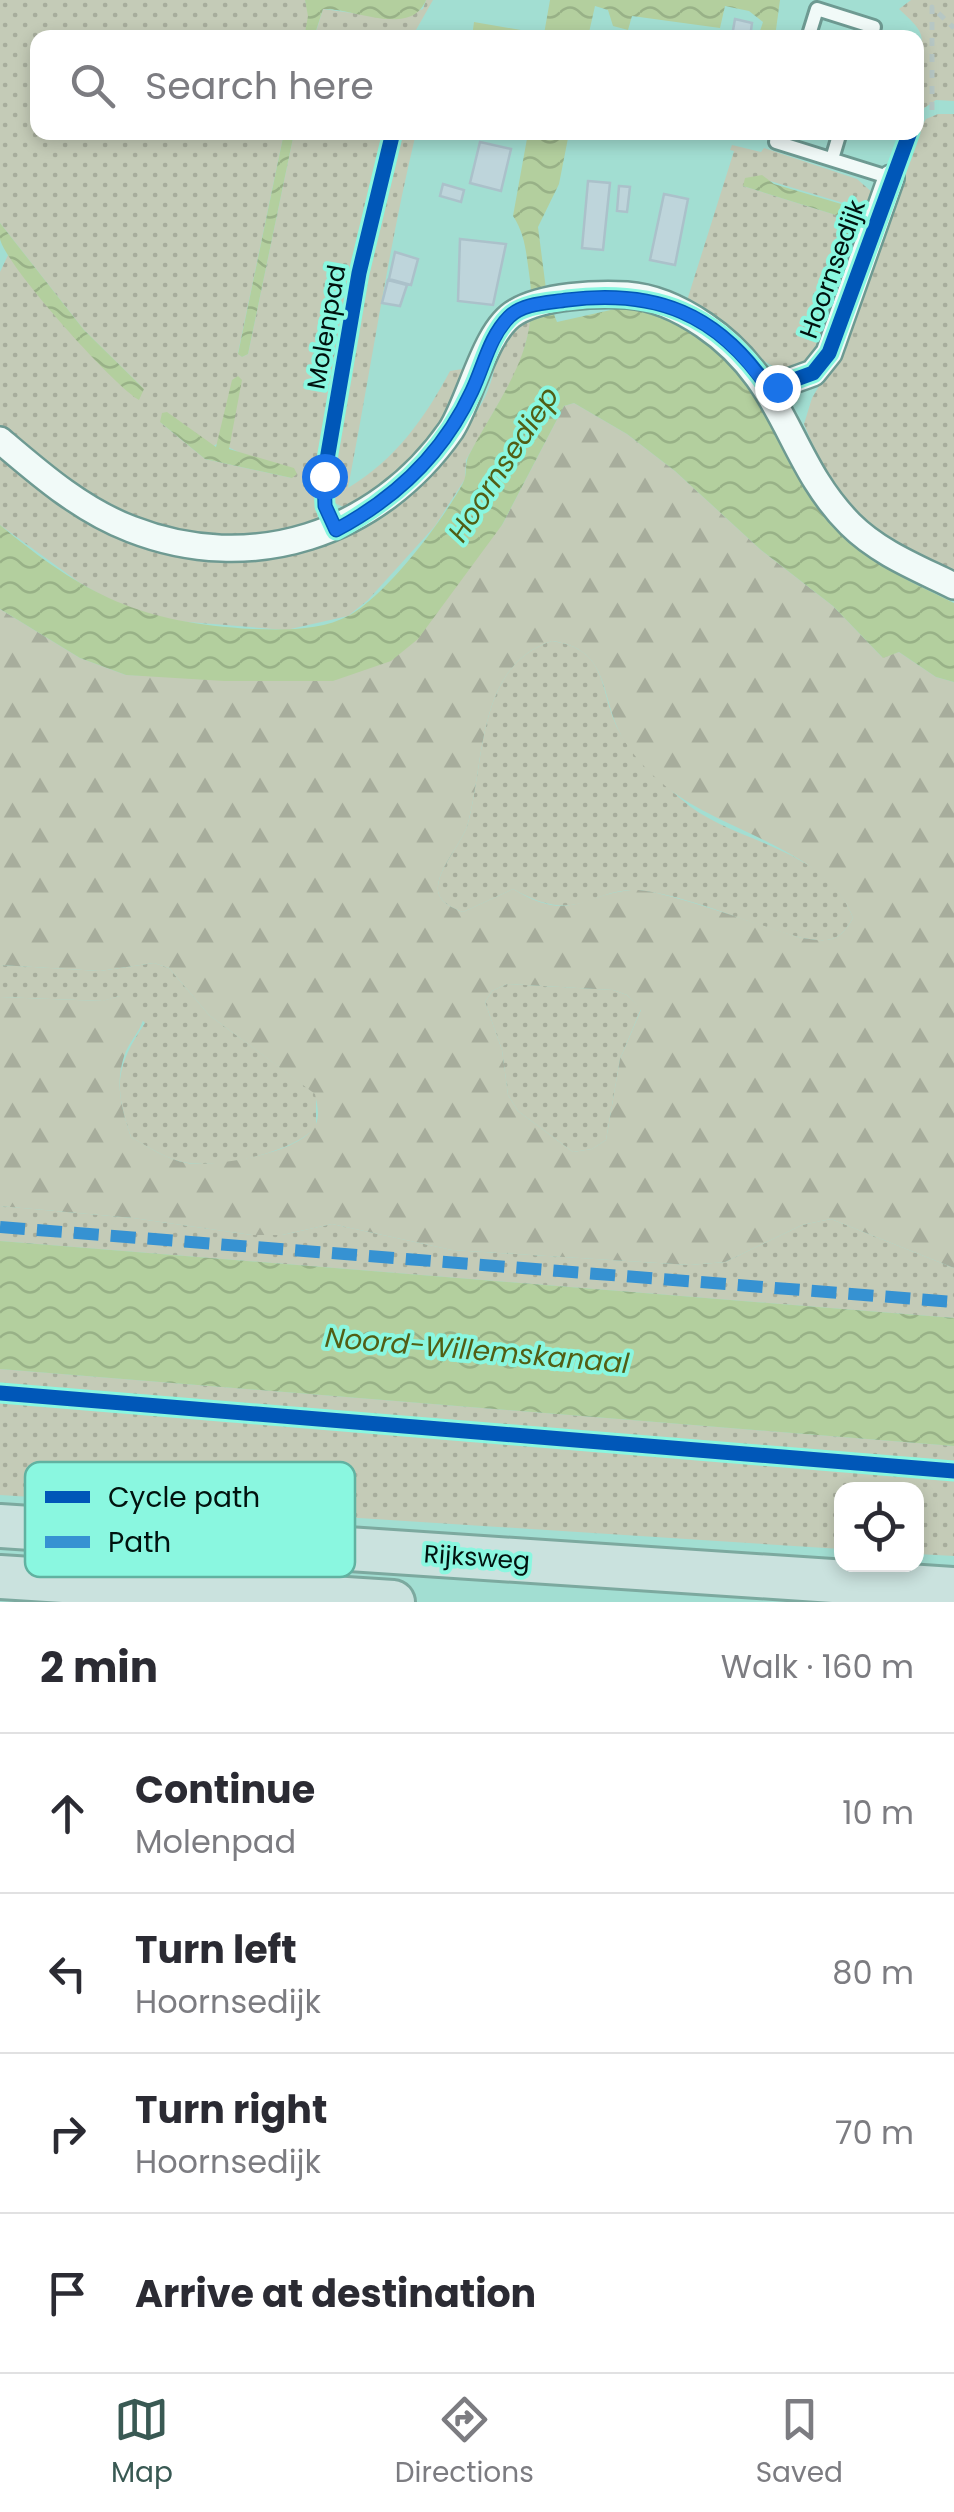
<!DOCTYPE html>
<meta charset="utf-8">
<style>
body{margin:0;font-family:Poppins,sans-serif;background:#f2f2f3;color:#2b2b33}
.controls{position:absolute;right:30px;bottom:30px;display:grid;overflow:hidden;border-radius:20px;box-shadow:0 5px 15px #0003}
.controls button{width:90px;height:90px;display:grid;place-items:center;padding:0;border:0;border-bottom:2px solid #e1e1e2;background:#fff;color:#2b2b33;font:50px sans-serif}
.stop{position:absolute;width:30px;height:30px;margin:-22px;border:8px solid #1a73e8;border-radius:50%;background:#fff}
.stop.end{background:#1a73e8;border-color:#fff;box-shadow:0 2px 10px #0008}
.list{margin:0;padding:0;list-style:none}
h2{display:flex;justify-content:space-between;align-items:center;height:130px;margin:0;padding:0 40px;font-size:42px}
h2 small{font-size:32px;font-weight:400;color:#7c7c81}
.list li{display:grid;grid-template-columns:65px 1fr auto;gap:30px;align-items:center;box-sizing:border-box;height:160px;padding:0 40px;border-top:2px solid #e1e1e2}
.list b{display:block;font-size:38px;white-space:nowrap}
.list p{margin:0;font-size:32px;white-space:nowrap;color:#7c7c81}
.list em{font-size:32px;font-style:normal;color:#7c7c81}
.icon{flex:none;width:55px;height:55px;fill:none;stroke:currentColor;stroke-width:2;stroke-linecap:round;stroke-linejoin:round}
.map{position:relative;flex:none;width:954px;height:1602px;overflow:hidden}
.search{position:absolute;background:#fff;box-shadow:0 5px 15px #0003;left:30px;right:30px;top:30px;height:110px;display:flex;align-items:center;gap:25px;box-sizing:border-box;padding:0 35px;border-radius:20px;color:#7c7c81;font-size:38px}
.sheet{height:770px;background:#fff}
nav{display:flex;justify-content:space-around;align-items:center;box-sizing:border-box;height:140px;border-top:2px solid #e1e1e2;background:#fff;font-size:28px;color:#7c7c81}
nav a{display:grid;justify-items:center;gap:5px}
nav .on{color:#395953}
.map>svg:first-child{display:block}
</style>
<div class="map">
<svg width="954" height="1602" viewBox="0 0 954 1602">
<defs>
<pattern id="grass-dots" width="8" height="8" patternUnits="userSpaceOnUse" patternTransform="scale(2.5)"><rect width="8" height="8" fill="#c4cbb7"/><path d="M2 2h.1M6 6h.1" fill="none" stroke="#a7ad9c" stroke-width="1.8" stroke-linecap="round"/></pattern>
<pattern id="forest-firs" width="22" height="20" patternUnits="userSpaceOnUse" patternTransform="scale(2.5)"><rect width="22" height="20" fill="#c4cbb7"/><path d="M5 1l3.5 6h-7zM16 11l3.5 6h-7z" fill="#a7ad9c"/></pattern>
<pattern id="water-waves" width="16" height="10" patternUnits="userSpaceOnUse" patternTransform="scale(2.5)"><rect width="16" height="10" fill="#b3cf9e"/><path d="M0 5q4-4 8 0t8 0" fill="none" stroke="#98b187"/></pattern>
</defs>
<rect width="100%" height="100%" fill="#a2ded2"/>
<path fill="url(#grass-dots)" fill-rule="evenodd" d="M0,0H305L309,16L304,37L38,38V132L284,133L238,353L242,357L248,354L294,133H389L355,273L325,451C303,471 313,491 318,516L311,527L218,540L135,522L71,488L0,426V272L9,253L49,306L144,389L84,330L0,223ZM160,422L212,447L218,443L228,447L292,478L205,459Z
M426,0H433L412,37L314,38L323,9L396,19L423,9Z
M911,0H954V101L936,100L917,113C917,99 915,85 917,71C921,35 931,38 899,9Z
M938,114H954V580C912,561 862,528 835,489C822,470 813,445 804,424L812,398L839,352L911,142L926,119Z
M398,133H416C388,250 371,369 348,488C395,460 425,418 450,371L474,367L461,395L417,461L347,509L331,501L330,472L364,277Z
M732,145L761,152L764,148L857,179L873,193L817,357C771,381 770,362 734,337C719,326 701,317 685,307L734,151L730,150ZM770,181L850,205L859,213L819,335L842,221L839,216L743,186Z
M534,312L519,368L466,460L465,479L435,526L368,600L348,616L286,630L164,620L128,610L80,583L0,525V446L129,533L304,547C358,509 436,466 475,414C491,393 496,366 499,341Z
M552,641C610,650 598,690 619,731C628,749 664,785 681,799C732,845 827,845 853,918C839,943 828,942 802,938C751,925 698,899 646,891C592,883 583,929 513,889L463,912C452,908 436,901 438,886C440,865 462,844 468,823C485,760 477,665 552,641Z
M154,963L169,968L209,1015L316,1094V1127C293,1152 223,1168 189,1163C169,1161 148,1147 131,1137C114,1088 115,1067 145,1023L119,996L103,1001L0,997V965L100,971Z
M507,984L613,990L627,995L641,1009L620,1059L606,1140L592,1149L573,1152L518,1111L508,1095L502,1050L485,1002L492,991Z
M0,1206L133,1218L252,1235H282L332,1224L452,1250L690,1265L725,1262L802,1225L831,1219L954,1268V1318L0,1241Z
M0,1369L954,1446V1463L0,1385Z
M0,1401L954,1479V1556L917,1554L916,1490H842L841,1549L0,1495Z"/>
<path fill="url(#forest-firs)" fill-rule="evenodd" d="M574,403L627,434L675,471L761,550L833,606L882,657L899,652L936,677L954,682V1268L831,1219L802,1225L725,1262L690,1265L452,1250L332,1224L282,1235H252L133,1218L0,1206V997L102,1001L119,996L144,1008C145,1028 134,1034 126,1051C114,1082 121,1107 131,1137C148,1147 168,1160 187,1163C215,1168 305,1152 316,1124C320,1114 317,1104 315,1094L209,1015L169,968L154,963L100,971L0,965V609L80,658L126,675L333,681L502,525L564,406ZM552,641C608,649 600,690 619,731C628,750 647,771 663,784C716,831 828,848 853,918C839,943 828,942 802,938C768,929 658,887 631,890C578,896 570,923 513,889L463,912C452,908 436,901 438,886C440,865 462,844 468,823C485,760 477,665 552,641ZM507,984L613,990L627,995L641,1010L620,1059L606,1140L592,1149L573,1152L518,1111L508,1095L502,1050L485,1002L492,991Z"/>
<path fill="url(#water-waves)" d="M305,0H426C411,38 354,8 323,9L314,37L304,38L308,16Z
M550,0H780L775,37H758L763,22L749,11L725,6L720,28L632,16L628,30L613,26L608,10L595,6L588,37H472L474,22L544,34Z
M284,133H294L248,354L242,357L238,354Z
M528,133H569L559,184L538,227L547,297L557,322L624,307L658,312L691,327L753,381L861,547L909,581L954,603V682L936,677L899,652L883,658L833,606L761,550L675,471L627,434L574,403L564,406L502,525L418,639L391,661L333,681H224L126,675L80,658L0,609V525C85,596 142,623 253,629C284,630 321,631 350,615C388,593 442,522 463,483C468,474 464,464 469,455C503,390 541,351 529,273C526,252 525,234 513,216Z
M762,175L774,184L858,209L816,338L811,332L842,221L839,216L743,186L745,178Z
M0,223L84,330L144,389L139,400C113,385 6,266 0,239C0,233 0,228 0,223Z
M238,376L242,380L229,449L294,468L297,474L292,478L205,459L160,422L162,413L167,412L216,447L232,380Z
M0,1241L954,1318V1446L0,1369Z"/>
<path fill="#bed5db" stroke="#abc1ca" stroke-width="2.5" d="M735,19L752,23L750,38L732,36Z
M480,142L511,149L501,191L470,183Z
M588,181L610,183L603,250L582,248Z
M443,184L464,190L461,202L440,196Z
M619,186L630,187L627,212L617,211Z
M664,194L688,199L675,265L650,260Z
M460,239L506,244L493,305L458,301Z
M395,252L418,259L411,285L389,279Z
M388,280L407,285L400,306L382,303Z"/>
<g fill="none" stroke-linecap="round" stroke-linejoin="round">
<g stroke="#6e9a92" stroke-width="18">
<path id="service" d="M808,38L817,9L874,27L870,38
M778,132L776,142L891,178
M832,159L840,132"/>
</g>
<g stroke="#6e9a92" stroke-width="30">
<path id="minor" d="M769,389L813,373L829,353L891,178
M0,440C40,474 81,510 131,529C251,576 378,535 451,430C471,399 485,329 516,312C543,296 596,293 627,295C655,297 682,310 704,325C787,381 787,461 850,524C879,553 918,568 954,586"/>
</g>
<g stroke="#7ca99f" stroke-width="48">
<path id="motorway" d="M0,1526L954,1589
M0,1577L393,1602"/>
</g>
<path stroke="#b7c7c4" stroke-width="5" stroke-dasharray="8 8" stroke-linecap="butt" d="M932,110V7L954,28"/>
<use href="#service" stroke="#f1faf8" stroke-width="12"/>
<use href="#minor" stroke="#f1faf8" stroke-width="25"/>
<use href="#motorway" stroke="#cae2de" stroke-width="42"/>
<path stroke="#3692d2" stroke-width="12" stroke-dasharray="25 12" stroke-linecap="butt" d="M0,1227L954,1302"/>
<g stroke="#8af7e0" stroke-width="21">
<path id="cycleway" d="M393,132L359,273L324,477L325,506L336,530C396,498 443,454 472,391C484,366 489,337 509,317C523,303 548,303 567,300C655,289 718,313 769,389L813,373L829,353L910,132
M0,1393L954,1471"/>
</g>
<use href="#cycleway" stroke="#0057b8" stroke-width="15"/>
</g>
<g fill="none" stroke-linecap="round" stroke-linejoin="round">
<path stroke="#1a73e8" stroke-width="12" d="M324,476L325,506L336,530C396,498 443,454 472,391C484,366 489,338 509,317C523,303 548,303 566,300C655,289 718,313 768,389L777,387"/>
</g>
<g text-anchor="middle" stroke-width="8" stroke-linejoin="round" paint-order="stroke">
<g font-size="25" fill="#00120e" stroke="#8af7e0">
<text transform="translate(832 269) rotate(-70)" y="9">Hoornsedijk</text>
<text transform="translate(326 327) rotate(-80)" y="9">Molenpad</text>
<text transform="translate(477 1557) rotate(4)" y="9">Rijksweg</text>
</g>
<g font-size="28" font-style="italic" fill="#525e15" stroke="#8af7e0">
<text transform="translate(503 464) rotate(-57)" y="10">Hoornsediep</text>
<text transform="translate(477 1350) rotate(5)" y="10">Noord-Willemskanaal</text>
</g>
</g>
<rect x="25" y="1462" width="330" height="115" rx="15" fill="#8af7e0" stroke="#61b2a1" stroke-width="2.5"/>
<rect x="45" y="1491" width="45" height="12" fill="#0057b8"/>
<rect x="45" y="1536" width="45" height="12" fill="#3692d2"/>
<g font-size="28" fill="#00120e">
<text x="108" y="1507">Cycle path</text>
<text x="108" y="1552">Path</text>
</g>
</svg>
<div class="controls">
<button><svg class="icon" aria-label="locate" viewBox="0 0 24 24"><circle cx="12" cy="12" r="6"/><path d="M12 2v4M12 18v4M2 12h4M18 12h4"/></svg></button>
</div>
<div class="stop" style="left:324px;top:476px"></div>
<div class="stop end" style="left:777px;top:387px"></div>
<div class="search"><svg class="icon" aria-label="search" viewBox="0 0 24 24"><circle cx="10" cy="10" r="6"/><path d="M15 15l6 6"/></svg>Search here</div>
</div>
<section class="sheet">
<h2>2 min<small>Walk · 160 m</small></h2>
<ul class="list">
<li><svg class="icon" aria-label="ahead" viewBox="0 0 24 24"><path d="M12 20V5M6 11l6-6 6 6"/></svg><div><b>Continue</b><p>Molenpad</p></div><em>10 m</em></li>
<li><svg class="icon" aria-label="left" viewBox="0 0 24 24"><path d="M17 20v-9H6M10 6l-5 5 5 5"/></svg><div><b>Turn left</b><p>Hoornsedijk</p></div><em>80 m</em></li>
<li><svg class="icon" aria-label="right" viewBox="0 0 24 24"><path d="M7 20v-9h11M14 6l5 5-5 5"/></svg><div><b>Turn right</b><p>Hoornsedijk</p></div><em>70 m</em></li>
<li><svg class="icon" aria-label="arrive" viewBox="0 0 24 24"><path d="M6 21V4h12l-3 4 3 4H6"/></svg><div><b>Arrive at destination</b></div></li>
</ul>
</section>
<nav>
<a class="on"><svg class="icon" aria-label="map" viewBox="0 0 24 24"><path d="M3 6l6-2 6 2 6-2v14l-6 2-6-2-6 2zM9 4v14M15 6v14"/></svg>Map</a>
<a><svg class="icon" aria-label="directions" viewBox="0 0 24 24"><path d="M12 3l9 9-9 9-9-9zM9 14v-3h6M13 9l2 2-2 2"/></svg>Directions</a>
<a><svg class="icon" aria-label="saved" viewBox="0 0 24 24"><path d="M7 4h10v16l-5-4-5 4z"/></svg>Saved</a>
</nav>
